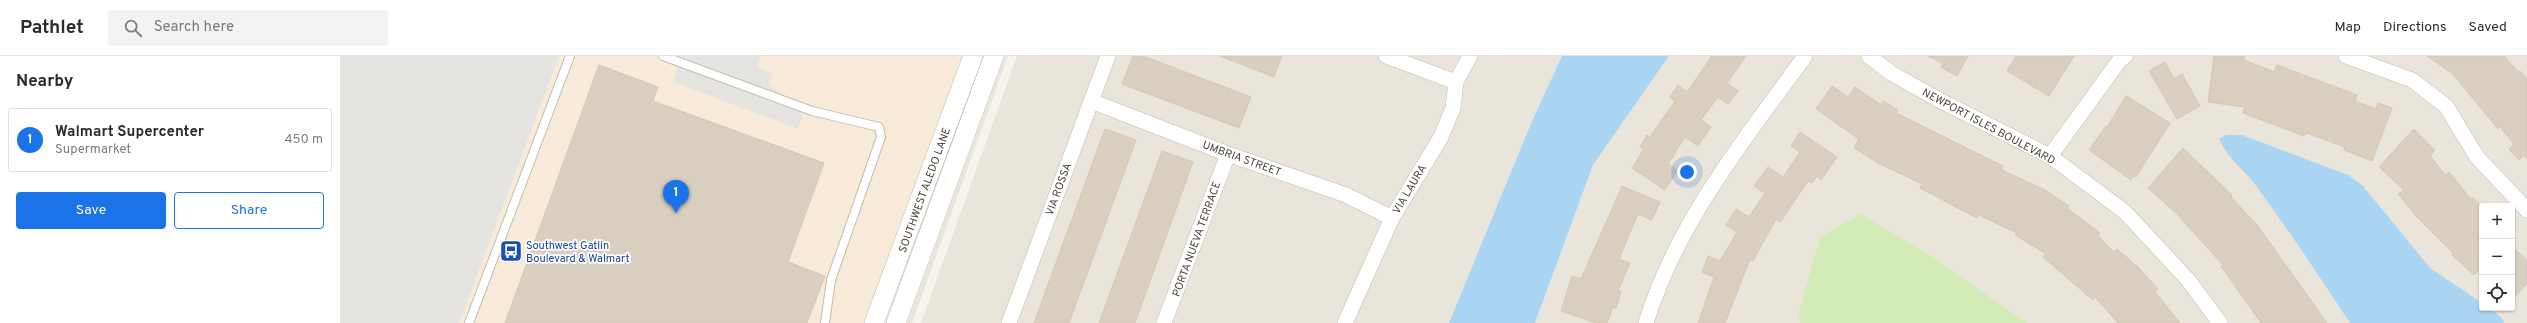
<!DOCTYPE html>
<meta charset="utf-8">
<style>
body{margin:0;font-family:Overpass,sans-serif;background:#f2f2f3;color:#2b2b33}
.controls{position:absolute;right:12px;bottom:12px;display:grid;overflow:hidden;border-radius:4px;box-shadow:0 1px 3px #0004}
.controls button{width:36px;height:36px;display:grid;place-items:center;padding:0;border:0;border-bottom:1px solid #e1e1e2;background:#fff;color:#2b2b33;font:20px sans-serif}
.you{position:absolute;left:1347px;top:116px;width:14px;height:14px;margin:-10px;border:3px solid #fff;border-radius:50%;background:#1a73e8;box-shadow:0 0 0 6px #1a73e833}
.badge{display:grid;place-items:center;width:26px;height:26px;border-radius:50%;background:#1a73e8;color:#fff;font-size:13px;font-weight:700}
.pin{position:absolute;translate:-50% -33px;filter:drop-shadow(0 1px 2px #0008)}
.pin::after{content:'';position:absolute;top:21px;width:14px;height:12px;background:inherit;clip-path:polygon(0 0,100% 0,50% 100%)}
.list{margin:0;padding:0;list-style:none}
h2{display:flex;justify-content:space-between;align-items:center;height:52px;margin:0;padding:0 16px;font-size:17px}
h2 small{font-size:13px;font-weight:400;color:#7c7c81}
.list li{display:grid;grid-template-columns:26px 1fr auto;gap:12px;align-items:center;box-sizing:border-box;height:64px;margin:0 8px 8px;padding:0 8px;border:1px solid #e1e1e2;border-radius:4px}
.list b{display:block;font-size:15px;white-space:nowrap}
.list p{margin:0;font-size:13px;white-space:nowrap;color:#7c7c81}
.list em{font-size:13px;font-style:normal;color:#7c7c81}
.actions{display:flex;gap:8px;padding:12px 16px}
.actions a{flex:1;padding:9px 0;border:1px solid #1a73e8;border-radius:4px;text-align:center;font-size:14px;color:#1a73e8}
.actions .main{background:#1a73e8;color:#fff}
.icon{flex:none;width:22px;height:22px;fill:none;stroke:currentColor;stroke-width:2;stroke-linecap:round;stroke-linejoin:round}
.map{position:relative;flex:none;width:2187px;height:267px;overflow:hidden}
header{display:flex;align-items:center;gap:24px;box-sizing:border-box;height:56px;padding:0 20px;background:#fff;border-bottom:1px solid #e1e1e2}
header strong{font-size:19px}
nav{display:flex;gap:22px;margin-inline-start:auto;font-size:14px}
.search{width:280px;height:36px;background:#f2f2f3;display:flex;align-items:center;gap:10px;box-sizing:border-box;padding:0 14px;border-radius:4px;color:#7c7c81;font-size:15px}
main{display:flex}
aside{flex:1;background:#fff}
.map>svg:first-child{display:block}
</style>
<header>
<strong>Pathlet</strong>
<div class="search"><svg class="icon" aria-label="search" viewBox="0 0 24 24"><circle cx="10" cy="10" r="6"/><path d="M15 15l6 6"/></svg>Search here</div>
<nav><a>Map</a><a>Directions</a><a>Saved</a></nav>
</header>
<main>
<aside>
<h2>Nearby<small></small></h2>
<ul class="list">
<li><span class="badge">1</span><div><b>Walmart Supercenter</b><p>Supermarket</p></div><em>450 m</em></li>
</ul>
<div class="actions"><a class="main">Save</a><a>Share</a></div>
</aside>
<div class="map">
<svg width="2187" height="267" viewBox="0 0 2187 267">
<rect width="100%" height="100%" fill="#f6f3ec"/>
<path fill="#eae5da" fill-rule="evenodd" d="M665,0H668L572,267H567Z
M677,0H1222L1192,65L1109,267H581Z
M1329,0H2187V267H1195L1253,109ZM2142,150H2172V252H2142Z"/>
<path fill="#f7ead8" d="M0,0H624L525,267H0Z"/>
<path fill="#d2eab5" d="M1521,158L1589,199L1687,267H1460L1459,256L1480,181Z"/>
<path fill="#e5e3e0" d="M0,0H219L119,267H0Z
M342,0H421L417,11L433,17L429,28L463,60L458,73L333,26Z"/>
<path fill="#a9d4f2" d="M1222,0H1329L1253,109L1195,267H1109L1192,65Z
M1886,79H1902L2008,119L2023,130L2090,212L2142,247V252C2150,252 2162,259 2164,267H2010C1980,221 1949,175 1917,131C1904,113 1888,103 1879,83Z"/>
<path fill="#d8cfc1" stroke="#d3c7b4" d="M793,0H803L911,41L899,72L782,28Z
M880,0H942L934,21Z
M1372,0H1406L1387,27L1398,35L1388,48L1378,41L1361,64L1371,71L1358,90L1345,81L1328,108L1338,114L1325,134L1292,112L1304,93L1300,91L1307,79L1310,81L1335,45L1330,41L1338,29L1347,36Z
M1588,0H1628L1617,20L1601,11L1603,8Z
M1676,0H1734L1709,40L1667,15Z
M1874,0H1904V4L1934,16L1937,9L2017,39L2015,45L2036,53L2038,47L2052,52L2032,105L2004,94L2005,91L1966,77L1964,80L1903,57L1905,51L1868,46Z
M2087,0H2164L2178,16L2180,15L2187,23V103L2184,99L2179,104L2169,93L2174,88L2160,71L2158,73L2113,18Z
M1825,6L1834,23L1842,18L1860,50L1837,63L1809,15Z
M259,9L318,31L313,45L484,107L448,206L485,220L467,267H165Z
M1492,30L1508,41L1515,31L1541,49L1543,45L1558,54L1556,57L1663,110L1662,114L1705,134L1729,150L1727,152L1760,177L1758,180L1774,196L1777,193L1798,211L1818,233L1815,236L1840,267H1778L1755,241L1753,244L1703,201L1706,198L1675,179L1677,177L1639,159L1637,162L1580,132L1582,128L1538,107L1514,92L1519,83L1476,53Z
M1786,40L1830,67L1796,121L1794,120L1791,124L1749,94L1766,70L1767,71Z
M765,73L796,84L729,267H694Z
M2074,73L2095,94L2090,100L2105,119L2109,116L2131,143L2132,141L2142,151V210L2134,219L2112,199L2113,197L2077,161L2058,138L2064,134L2039,111Z
M1460,76L1497,101L1481,124L1477,120L1472,127L1468,125L1440,166L1436,163L1413,205L1410,203L1385,267H1358L1374,221L1362,216L1368,200L1380,205L1397,176L1386,169L1396,153L1409,161L1425,137L1414,130L1428,111L1443,121L1460,96L1451,90Z
M1843,92L1892,139L1891,141L1918,170L1987,267H1921L1881,210L1883,209L1836,157L1808,132Z
M822,95L853,106L795,267H759Z
M1282,130L1320,146L1312,164L1298,158L1292,172L1279,203L1290,207L1278,235L1281,236L1276,252L1273,251L1267,267H1256L1221,255L1232,220L1241,223Z
M2172,191L2187,204V227L2172,244Z"/>
<g fill="none" stroke-linecap="round" stroke-linejoin="round">
<g stroke="#c2bbae" stroke-width="10">
<path id="service" d="M323,0L472,55L539,71L541,81L491,224L485,267
M129,267L230,0"/>
</g>
<g stroke="#c2bbae" stroke-width="16">
<path id="minor" d="M1046,0L1116,26
M1529,0L1551,17L1599,44L1710,100L1785,156L1849,225L1880,267
M2006,0L2072,24L2106,50L2137,101L2187,154
M751,45L888,98L1006,139L1052,162
M1710,100L1779,5L1785,0
M669,267L768,0
M824,267L888,98
M1005,267L1052,162L1101,81L1113,52L1116,26L1130,0
M1306,267C1337,166 1404,84 1465,0"/>
</g>
<g stroke="#c2bbae" stroke-width="20">
<path id="tertiary" d="M534,267L633,0
M556,267L654,0"/>
</g>
<use href="#service" stroke="#fff" stroke-width="8"/>
<use href="#minor" stroke="#fff" stroke-width="15"/>
<use href="#tertiary" stroke="#fff" stroke-width="19"/>
</g>
<defs>
<g id="bus-square" transform="scale(1.15)"><rect x="-9" y="-9" width="18" height="18" rx="4" fill="#1a4fb4" stroke="#fff"/><path d="M-5-6H5V4H4V6H2V4H-2V6H-4V4H-5ZM-3.5-4V0h7V-4ZM-3.5 1.2v1.5H-2V1.2ZM2 1.2v1.5H3.5V1.2Z" fill="#fff"/></g>
</defs>
<g fill-rule="evenodd">
<use href="#bus-square" x="171" y="195"/>
</g>
<g text-anchor="middle" stroke-width="3.5" stroke-linejoin="round" paint-order="stroke">
<g font-size="11" fill="#4b4439" stroke="#fff">
<text transform="translate(1649 70) rotate(28)" y="4">NEWPORT ISLES BOULEVARD</text>
<text transform="translate(902 102) rotate(20)" y="4">UMBRIA STREET</text>
<text transform="translate(718 133) rotate(-70)" y="4">VIA ROSSA</text>
<text transform="translate(1069 133) rotate(-59)" y="4">VIA LAURA</text>
<text transform="translate(584 134) rotate(-70)" y="4">SOUTHWEST ALEDO LANE</text>
<text transform="translate(856 183) rotate(-70)" y="4">PORTA NUEVA TERRACE</text>
</g>
<g font-size="11" fill="#164399" stroke="#fff" text-anchor="start">
<text x="186" y="193">Southwest Gatlin<tspan x="186" dy="13">Boulevard &amp; Walmart</tspan></text>
</g>
</g>
</svg>
<div class="controls">
<button>+</button>
<button>−</button>
<button><svg class="icon" aria-label="locate" viewBox="0 0 24 24"><circle cx="12" cy="12" r="6"/><path d="M12 2v4M12 18v4M2 12h4M18 12h4"/></svg></button>
</div>
<div class="you"></div>
<div class="pin badge" style="left:336px;top:157px">1</div>
</div>
</main>
